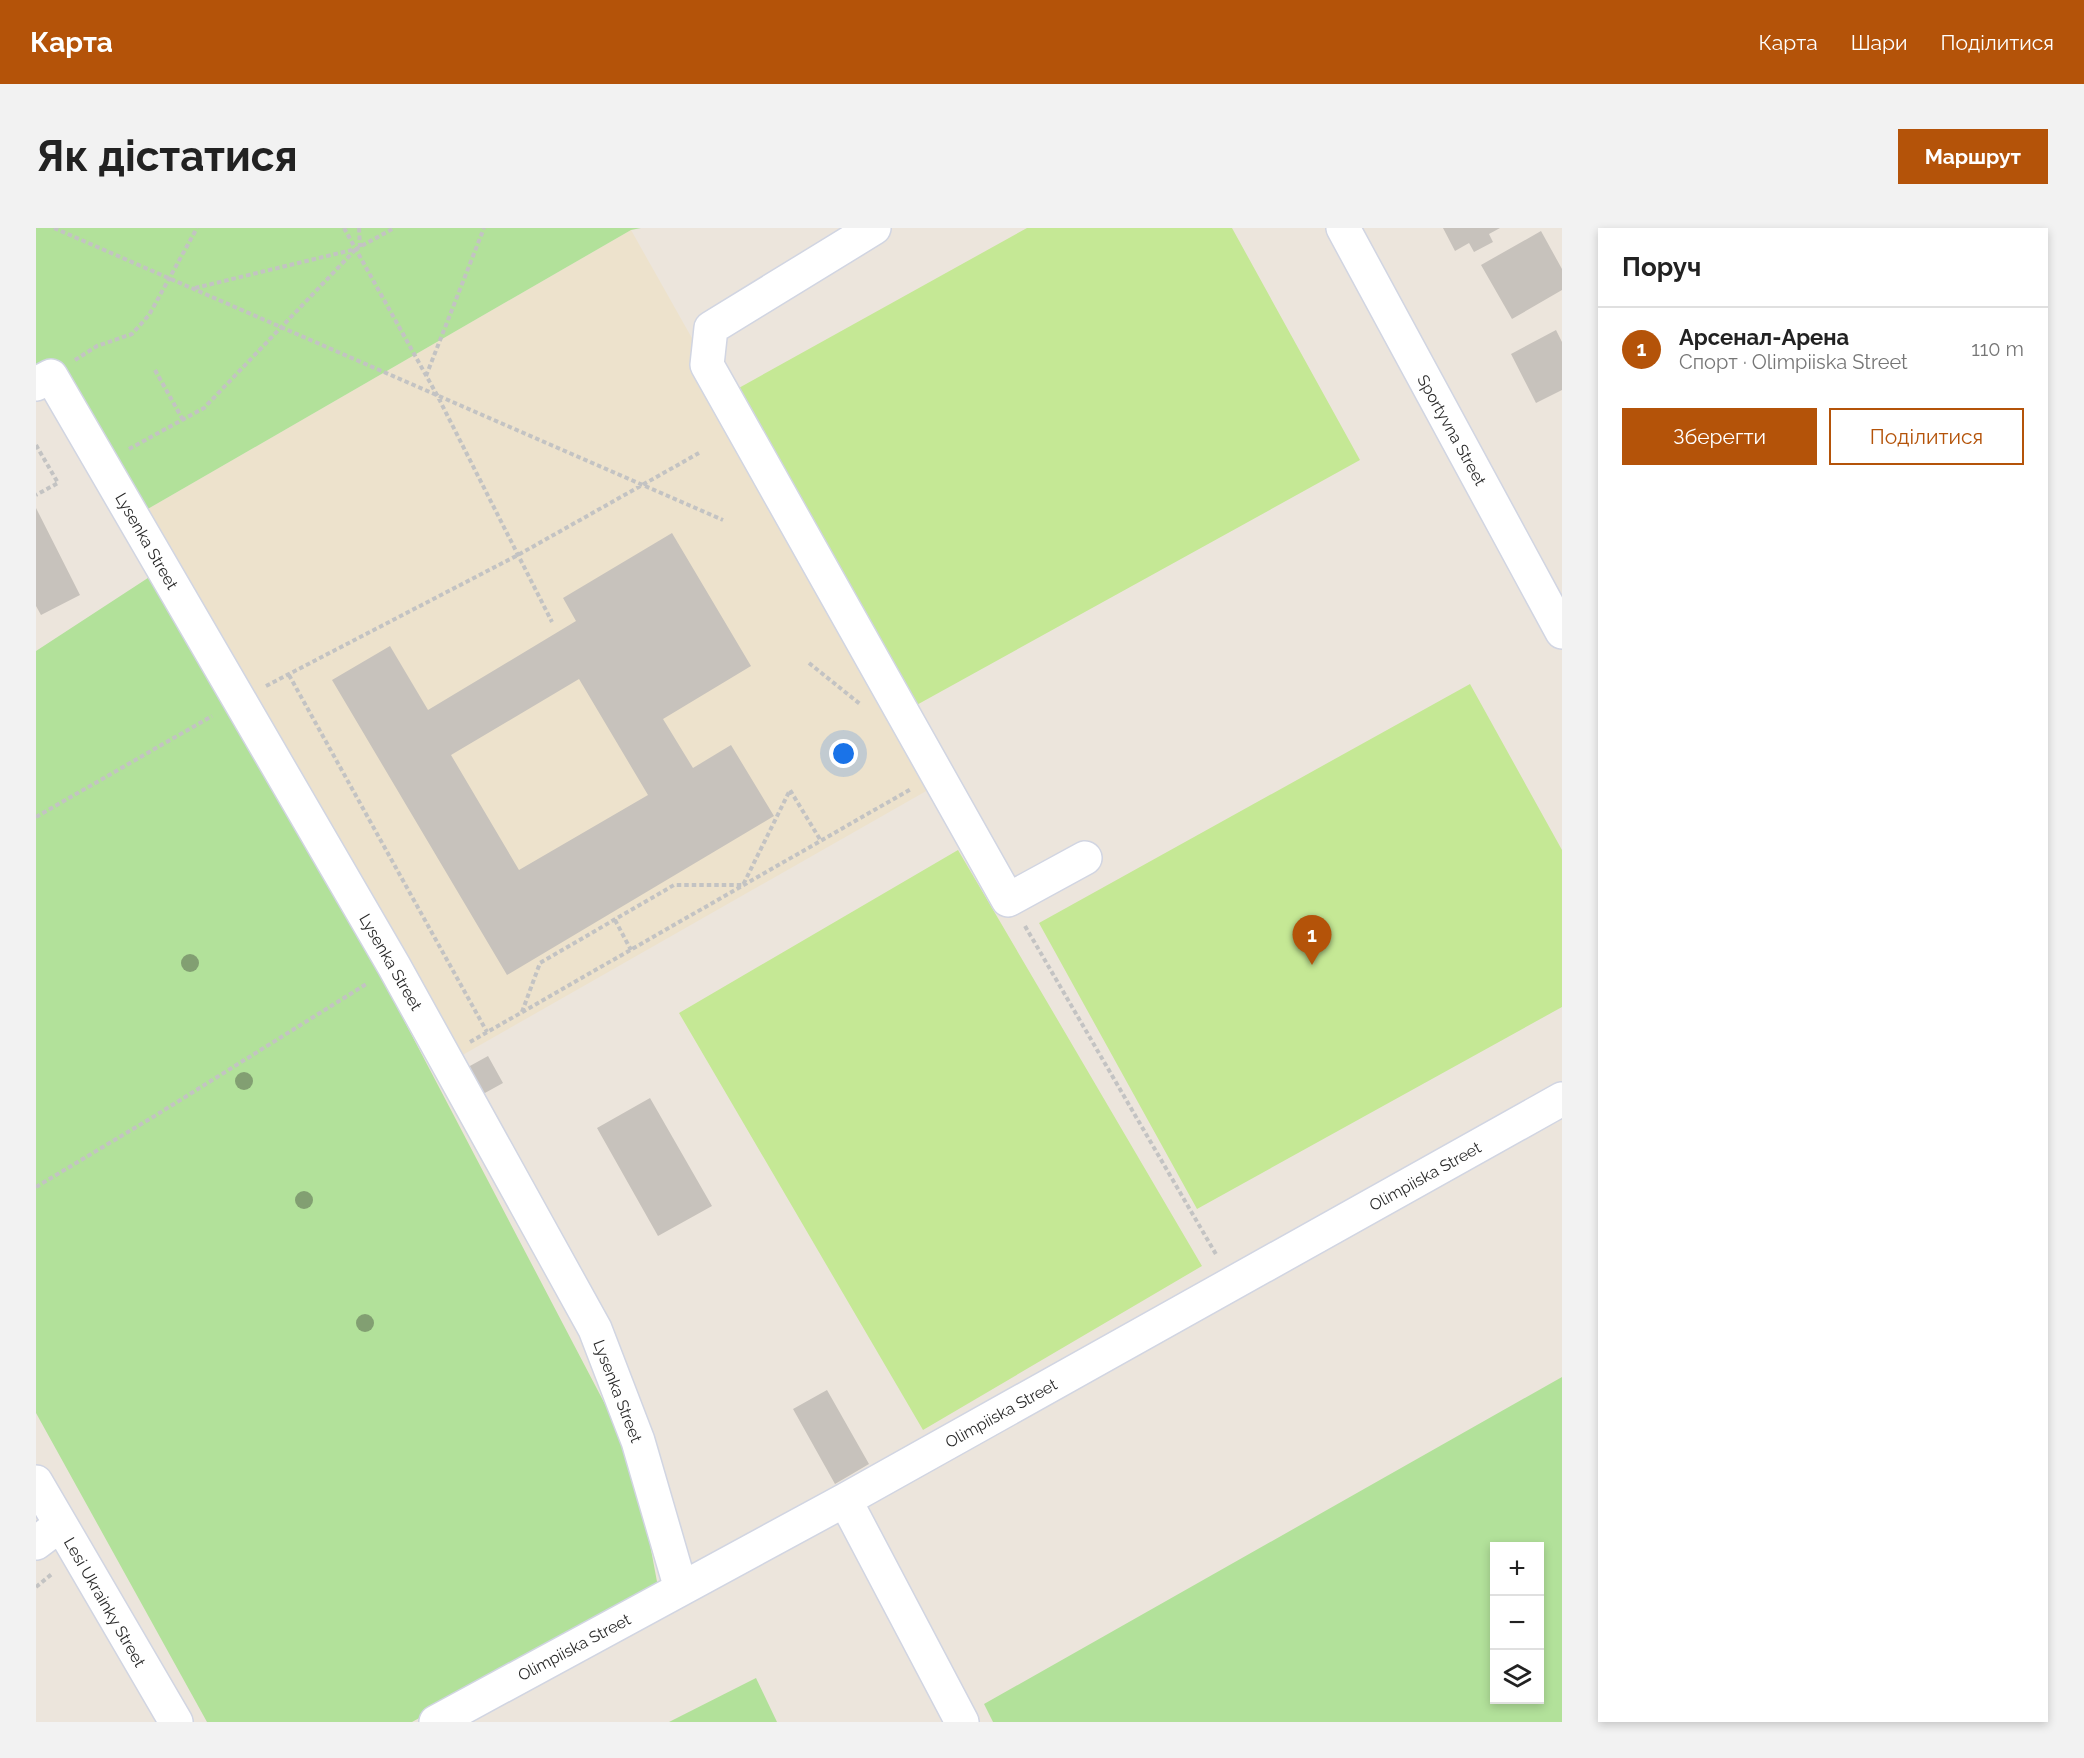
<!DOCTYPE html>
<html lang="uk">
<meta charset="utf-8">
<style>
body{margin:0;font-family:Raleway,sans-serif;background:#f2f2f2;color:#222}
.controls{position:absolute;right:18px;bottom:18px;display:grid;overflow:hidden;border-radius:0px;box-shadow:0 3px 9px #0003}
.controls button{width:54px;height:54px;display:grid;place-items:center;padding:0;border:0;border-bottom:2px solid #e0e0e0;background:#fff;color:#222;font:30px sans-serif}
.you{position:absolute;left:808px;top:526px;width:21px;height:21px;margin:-15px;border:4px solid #fff;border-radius:50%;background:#1a73e8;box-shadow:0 0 0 9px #1a73e833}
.badge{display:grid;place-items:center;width:39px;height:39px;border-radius:50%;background:#b45309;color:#fff;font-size:20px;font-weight:700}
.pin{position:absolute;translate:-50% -50px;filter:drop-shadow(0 2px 3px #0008)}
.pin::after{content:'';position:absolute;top:32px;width:21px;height:18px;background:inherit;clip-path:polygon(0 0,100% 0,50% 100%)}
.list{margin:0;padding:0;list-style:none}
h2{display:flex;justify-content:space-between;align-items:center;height:78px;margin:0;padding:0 24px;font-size:26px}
h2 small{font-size:20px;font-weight:400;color:#767676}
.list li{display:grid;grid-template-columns:39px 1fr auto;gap:18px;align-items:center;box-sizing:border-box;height:84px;padding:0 24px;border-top:2px solid #e0e0e0}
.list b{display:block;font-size:22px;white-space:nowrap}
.list p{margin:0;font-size:20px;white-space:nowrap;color:#767676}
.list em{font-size:20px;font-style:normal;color:#767676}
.actions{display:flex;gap:12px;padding:18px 24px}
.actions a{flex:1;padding:14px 0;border:2px solid #b45309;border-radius:0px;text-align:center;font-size:21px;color:#b45309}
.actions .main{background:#b45309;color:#fff}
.icon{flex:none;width:33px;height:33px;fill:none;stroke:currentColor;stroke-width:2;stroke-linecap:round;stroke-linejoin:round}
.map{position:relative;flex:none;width:1526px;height:1494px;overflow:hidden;border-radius:0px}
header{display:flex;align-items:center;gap:36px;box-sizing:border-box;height:84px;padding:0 30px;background:#b45309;color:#fff}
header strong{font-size:28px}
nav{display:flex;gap:33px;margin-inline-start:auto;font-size:21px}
.intro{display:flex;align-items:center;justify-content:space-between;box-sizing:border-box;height:144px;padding:0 36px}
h1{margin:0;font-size:42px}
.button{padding:15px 27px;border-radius:0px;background:#b45309;color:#fff;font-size:21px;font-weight:700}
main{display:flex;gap:36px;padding:0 36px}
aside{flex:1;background:#fff;border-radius:0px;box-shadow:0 3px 9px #0003}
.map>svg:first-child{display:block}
</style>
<header>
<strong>Карта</strong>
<nav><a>Карта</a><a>Шари</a><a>Поділитися</a></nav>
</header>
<div class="intro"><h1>Як дістатися</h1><a class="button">Маршрут</a></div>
<main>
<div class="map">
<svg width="1526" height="1494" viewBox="0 0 1526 1494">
<rect width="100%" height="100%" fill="#ece5dc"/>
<path fill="#ede2cc" d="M595,2L906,554L423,829L110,282Z"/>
<path fill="#b2e19a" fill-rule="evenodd" d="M0,0H605L595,2L110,282L21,133L0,148Z
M118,346L305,672L593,1222L610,1295L622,1359L376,1494H171L0,1185V423Z
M1526,1149V1494H957L948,1476ZM1458,1318H1504V1472H1458Z
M720,1450L741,1494H633Z"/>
<path fill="#c5e895" d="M991,0H1196L1324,232L877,479L701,161Z
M1434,456L1526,622V779L1161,981L1003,695Z
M922,622L1166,1038L887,1202L643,785Z"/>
<path fill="#c7c2bc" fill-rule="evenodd" d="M1407,0H1464L1453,6L1457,14L1438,24L1433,15L1419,23Z
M1505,3L1526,41V62L1476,91L1445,37Z
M1520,102L1526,114V162L1500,175L1475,126Z
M0,280L44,367L5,387L0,378Z
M636,305L715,438L627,491L657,540L695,517L738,588L471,747L296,452L354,418L392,482L540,393L527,370ZM543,451L612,567L483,642L415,527Z
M452,828L467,855L438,871L423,844Z
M614,870L676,978L622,1008L561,900Z
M791,1162L833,1236L799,1256L757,1181Z"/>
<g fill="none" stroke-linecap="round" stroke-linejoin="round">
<g stroke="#d1d5e2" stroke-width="36">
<path id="minor" d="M838,0L675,100L671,137L972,672L1049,630
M1307,0L1526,404
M0,156L15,148L358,738L559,1101L602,1213L645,1361
M0,1254L140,1494
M809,1272L926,1494
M0,1315L24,1297
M400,1494L809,1272L1526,871"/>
</g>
<path stroke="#c3c3c3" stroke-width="4" stroke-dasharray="4.5 3" stroke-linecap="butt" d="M18,0L687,292
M308,0L401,167L516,394
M323,0L324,19
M159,60L320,21L358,0
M39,132L61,118L96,106L113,87L161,0
M119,142L147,192
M390,148L448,0
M0,217L22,255L0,267
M93,221L168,180L319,22
M773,435L824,476
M253,447L451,804
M230,458L482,327L663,225
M0,589L176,488
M579,692L595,722
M989,698L1181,1028
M486,784L504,735L638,657H707L754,562L785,613
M434,814L875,561
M0,959L117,889L332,755
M0,1359L17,1345"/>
<use href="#minor" stroke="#fff" stroke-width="33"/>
</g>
<g fill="#829f72">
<circle cx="154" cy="735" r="9"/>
<circle cx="208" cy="853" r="9"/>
<circle cx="268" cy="972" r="9"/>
<circle cx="329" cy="1095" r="9"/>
</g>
<g text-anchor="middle" stroke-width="6" stroke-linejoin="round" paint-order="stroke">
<g font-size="16" fill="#2a2a2a" stroke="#fff">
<text transform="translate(1416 202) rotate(61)" y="6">Sportyvna Street</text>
<text transform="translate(111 313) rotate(60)" y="6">Lysenka Street</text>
<text transform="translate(355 734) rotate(60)" y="6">Lysenka Street</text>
<text transform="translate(1389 948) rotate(-29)" y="6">Olimpiiska Street</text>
<text transform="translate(582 1163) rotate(69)" y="6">Lysenka Street</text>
<text transform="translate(965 1185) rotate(-29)" y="6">Olimpiiska Street</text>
<text transform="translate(69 1374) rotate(60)" y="6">Lesi Ukrainky Street</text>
<text transform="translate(538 1419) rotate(-28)" y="6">Olimpiiska Street</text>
</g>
</g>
</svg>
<div class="controls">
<button>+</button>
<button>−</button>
<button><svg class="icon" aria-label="layers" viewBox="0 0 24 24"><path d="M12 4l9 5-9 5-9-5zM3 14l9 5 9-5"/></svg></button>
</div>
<div class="you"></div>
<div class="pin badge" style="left:1276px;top:737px">1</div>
</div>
<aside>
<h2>Поруч<small></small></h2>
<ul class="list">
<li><span class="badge">1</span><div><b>Арсенал-Арена</b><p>Спорт · Olimpiiska Street</p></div><em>110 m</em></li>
</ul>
<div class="actions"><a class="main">Зберегти</a><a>Поділитися</a></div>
</aside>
</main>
